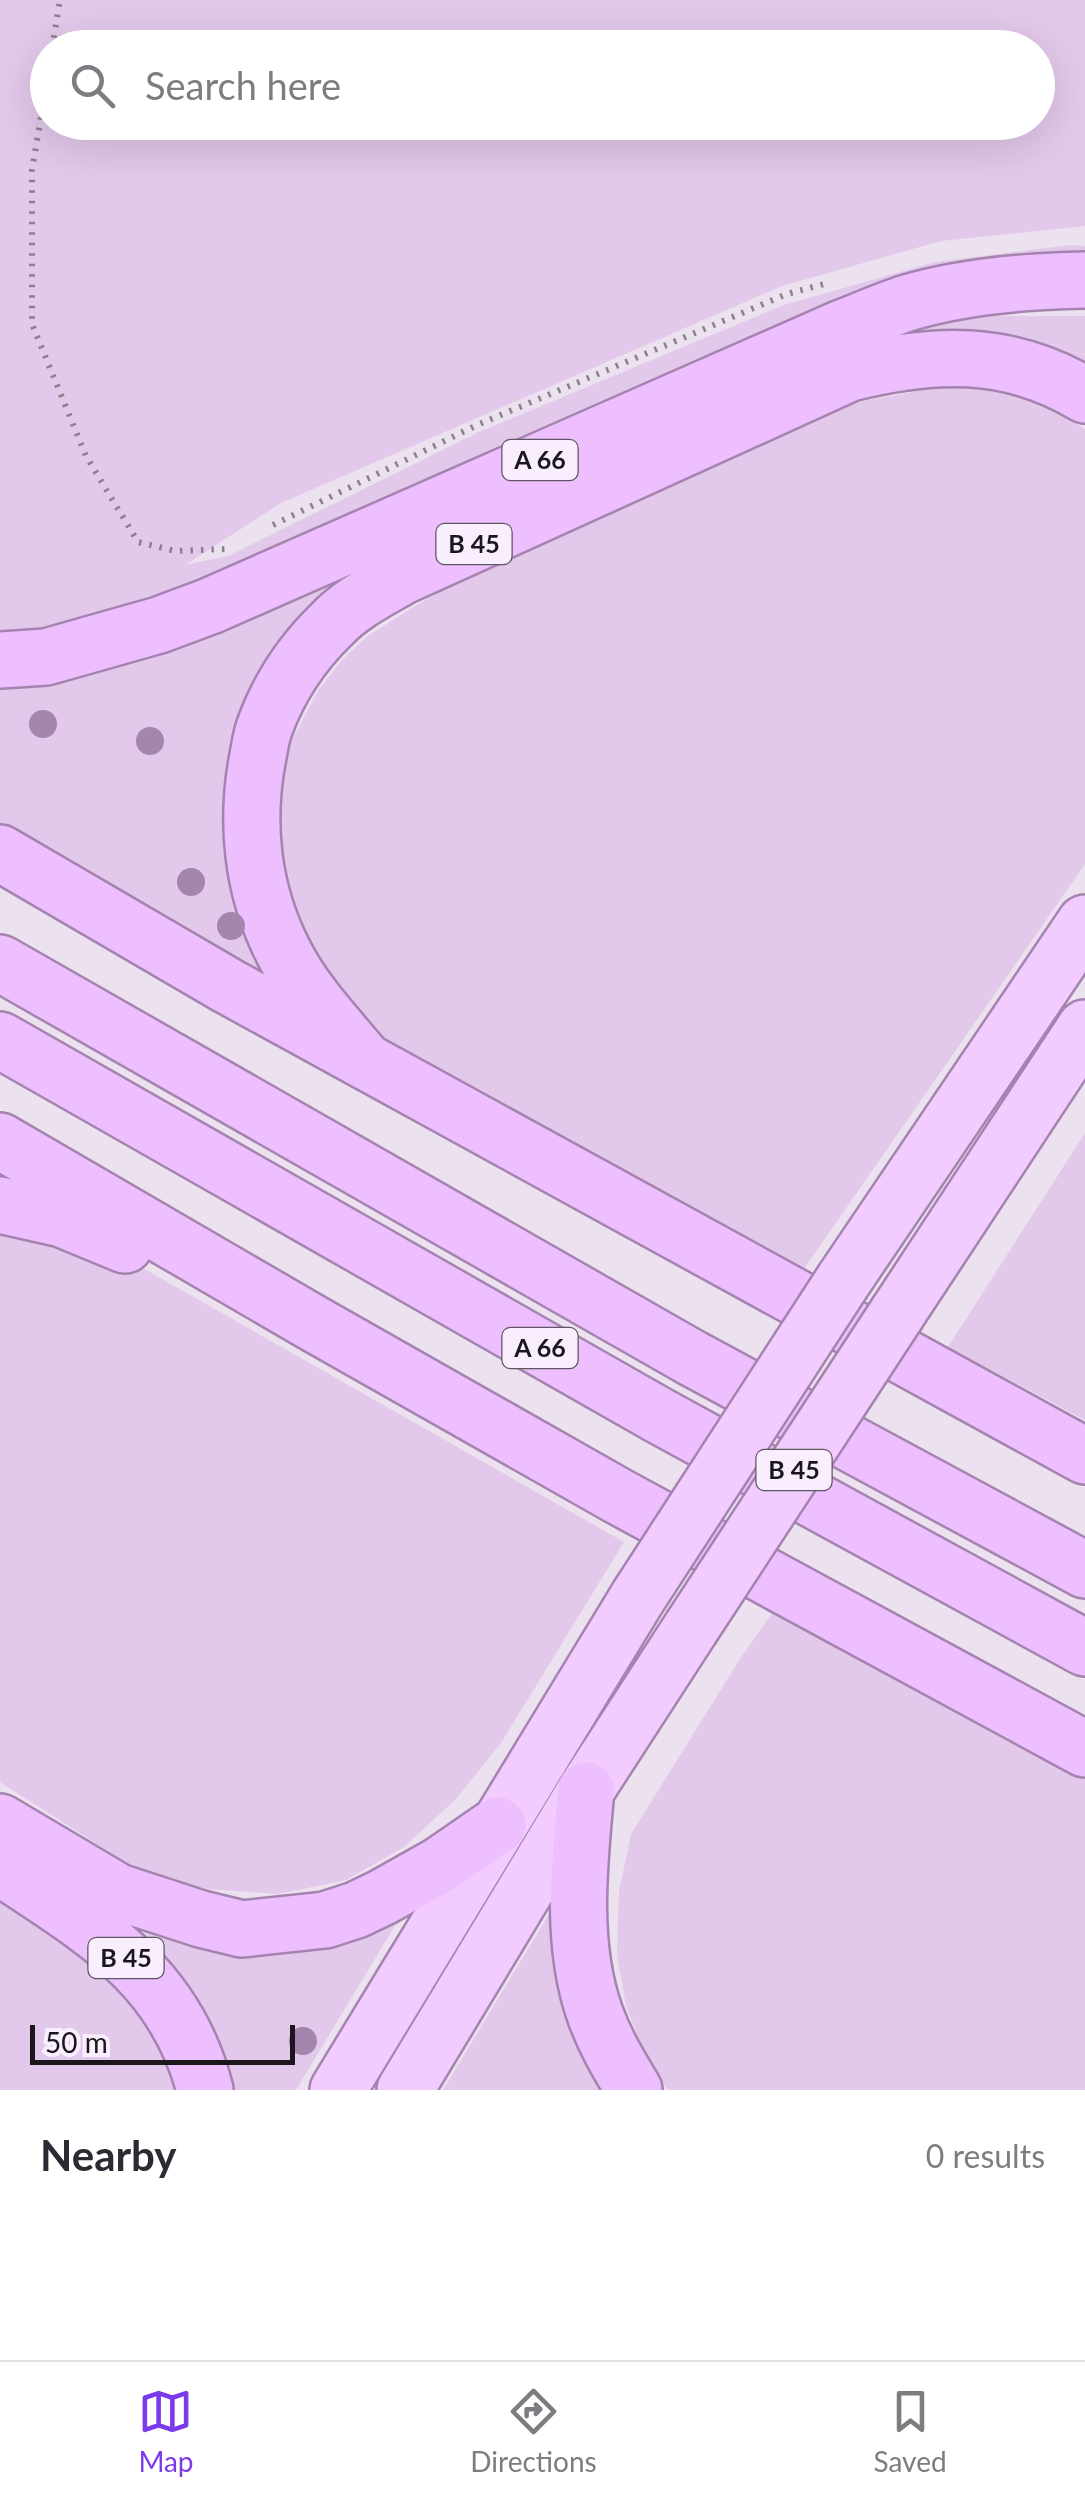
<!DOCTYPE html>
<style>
body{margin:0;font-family:Lato,sans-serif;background:#f7f7f7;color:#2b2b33}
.scale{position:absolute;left:30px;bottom:25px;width:265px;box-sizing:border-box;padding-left:10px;border:5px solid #1a161b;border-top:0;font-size:28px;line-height:35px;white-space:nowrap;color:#1a161b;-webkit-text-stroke:8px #f9eefd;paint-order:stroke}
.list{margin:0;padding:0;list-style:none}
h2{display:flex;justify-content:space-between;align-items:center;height:130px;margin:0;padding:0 40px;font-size:42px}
h2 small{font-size:32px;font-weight:400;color:#7c7c81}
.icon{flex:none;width:55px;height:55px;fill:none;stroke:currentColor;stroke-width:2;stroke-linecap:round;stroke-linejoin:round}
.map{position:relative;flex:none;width:1085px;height:2090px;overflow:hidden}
.search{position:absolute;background:#fff;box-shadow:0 10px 40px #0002;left:30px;right:30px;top:30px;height:110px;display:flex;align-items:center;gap:25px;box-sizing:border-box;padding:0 35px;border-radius:55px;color:#7c7c81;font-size:38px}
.sheet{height:270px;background:#fff}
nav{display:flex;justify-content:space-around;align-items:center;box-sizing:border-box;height:140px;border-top:2px solid #e1e1e2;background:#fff;font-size:28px;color:#7c7c81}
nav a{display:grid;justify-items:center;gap:5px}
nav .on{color:#7c3aed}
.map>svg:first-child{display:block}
</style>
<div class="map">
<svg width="1085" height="2090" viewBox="0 0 1085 2090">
<rect width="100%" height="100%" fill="#ece1ef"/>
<path fill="#e2c8ea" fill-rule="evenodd" d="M0,0H1085V226L941,241L782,286L281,503L185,565L228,556L479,432L784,305L935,262L1070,245L1085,246V269L1051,270L291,559L0,645ZM48,48H1038V122H48Z
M981,316H1085V376L894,344L892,332L936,318Z
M935,388C951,388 967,387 983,390C1020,395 1053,411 1085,429V864L790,1289L447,1087L345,1014L294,942L271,808L287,749L319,689L343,659L369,635L441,590L846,404Z
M388,553L252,720L297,1001L0,831V680Z
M1085,1133V1420L948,1347Z
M0,1220L118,1254L624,1542L501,1743L456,1799L404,1847L346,1880L278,1894L208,1889L165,1878L128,1864L0,1782Z
M777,1606L1085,1774V2090H668L649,2064L626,2006L617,1955L619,1892L631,1834L740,1659Z
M90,1890L146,1921L414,1894L296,2090H234L224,2056L196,2003Z
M563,1891L616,2090H443Z
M0,1893C21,1908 43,1921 64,1937C108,1973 164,2034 179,2090H0Z"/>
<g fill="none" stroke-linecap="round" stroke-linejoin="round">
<g stroke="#a484af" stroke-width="60">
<path id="trunk" d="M843,1281L1085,923
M898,1312L1085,1028
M338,2090L638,1597
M405,2090L586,1790L691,1628"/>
</g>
<g stroke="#a484af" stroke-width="60">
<path id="motorway" d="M0,660L46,657L159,625L210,606L842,328C863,320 885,310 907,303C964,286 1026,281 1085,280
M0,853L228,986L1085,1456
M0,963L692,1358L1085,1570
M0,1040L660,1416L1085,1648
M365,1061C336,1026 303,992 283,951C252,890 245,822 258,756C260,746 261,736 265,726C279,688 303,652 332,624C351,604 377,591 401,577L850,373C934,352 1008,349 1085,395
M0,1141L313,1323L618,1496L1085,1749
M0,1205L62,1219L125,1245
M586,1790C579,1863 570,1944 595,2014C605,2042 619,2065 634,2090
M0,1822L118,1892L201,1919L242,1929L325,1920L356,1910L383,1897L440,1865L498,1825
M0,1867C93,1929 175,1974 205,2090"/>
</g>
<path stroke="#89818b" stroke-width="6" stroke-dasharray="2.5 8" stroke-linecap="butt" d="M52,48L60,0
M48,76L32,170V324L86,456L138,542L175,551L226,549
M273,525L477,425L787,294L824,284"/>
<use href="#trunk" stroke="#f2ccff" stroke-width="55"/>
<use href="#motorway" stroke="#eebfff" stroke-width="55"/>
<g stroke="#a484af" stroke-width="60" stroke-linecap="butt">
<path id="trunk-bridge" d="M638,1597L843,1281
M691,1628L898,1312"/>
</g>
<use href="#trunk-bridge" stroke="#f2ccff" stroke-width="55"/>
</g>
<g fill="#a385ad">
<circle cx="43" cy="724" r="14"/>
<circle cx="150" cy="741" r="14"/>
<circle cx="191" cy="882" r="14"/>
<circle cx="231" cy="926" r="14"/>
<circle cx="303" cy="2041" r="14"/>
</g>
<g text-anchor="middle" stroke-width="9" stroke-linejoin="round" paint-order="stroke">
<g fill="#f9eefd" stroke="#5d575f" stroke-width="2.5">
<rect x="502.5" y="440" width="75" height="40" rx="8"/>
<rect x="436.5" y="524" width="75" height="40" rx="8"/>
<rect x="502.5" y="1328" width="75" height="40" rx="8"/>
<rect x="756.5" y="1450" width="75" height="40" rx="8"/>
<rect x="88.5" y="1938" width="75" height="40" rx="8"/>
</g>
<g font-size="25" font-weight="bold" fill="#1a161b">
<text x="540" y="469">A 66</text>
<text x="474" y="553">B 45</text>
<text x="540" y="1357">A 66</text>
<text x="794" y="1479">B 45</text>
<text x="126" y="1967">B 45</text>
</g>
</g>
</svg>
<div class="scale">50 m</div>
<div class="search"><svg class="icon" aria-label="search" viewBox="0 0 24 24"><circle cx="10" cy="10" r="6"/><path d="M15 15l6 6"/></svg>Search here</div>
</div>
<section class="sheet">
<h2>Nearby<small>0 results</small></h2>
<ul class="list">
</ul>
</section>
<nav>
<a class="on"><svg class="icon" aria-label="map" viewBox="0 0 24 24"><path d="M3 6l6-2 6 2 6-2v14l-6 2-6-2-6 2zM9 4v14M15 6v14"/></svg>Map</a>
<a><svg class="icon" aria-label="directions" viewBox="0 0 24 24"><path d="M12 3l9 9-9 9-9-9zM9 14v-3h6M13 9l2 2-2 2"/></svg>Directions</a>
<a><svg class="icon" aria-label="saved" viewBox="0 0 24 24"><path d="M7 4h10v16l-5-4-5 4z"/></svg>Saved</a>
</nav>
